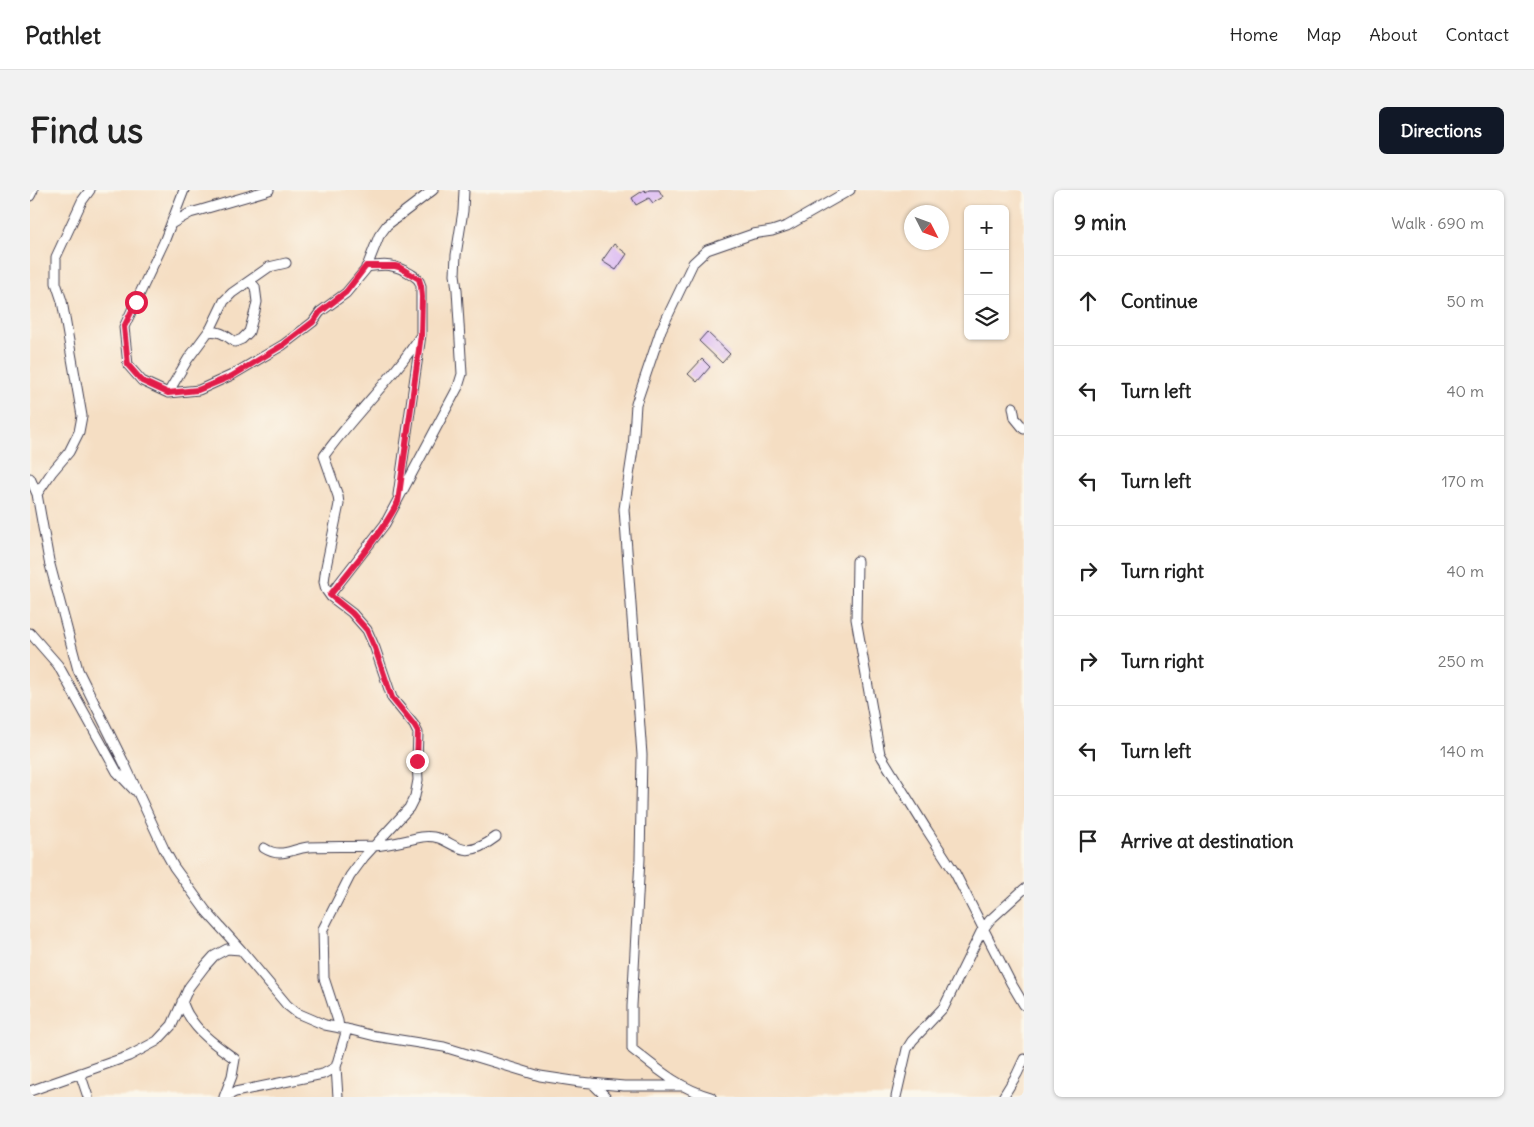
<!DOCTYPE html>
<meta charset="utf-8">
<style>
body{margin:0;font-family:Delius,sans-serif;background:#f2f2f2;color:#222}
.controls{position:absolute;right:15px;top:15px;display:grid;overflow:hidden;border-radius:8px;box-shadow:0 1px 4px #0004}
.controls button{width:45px;height:45px;display:grid;place-items:center;padding:0;border:0;border-bottom:1px solid #e0e0e0;background:#fff;color:#222;font:25px sans-serif}
.compass{position:absolute;left:874px;top:15px;width:45px;height:45px;border-radius:50%;background:#fff;box-shadow:0 1px 4px #0004;rotate:132deg}
.stop{position:absolute;width:15px;height:15px;margin:-11px;border:4px solid #e11d48;border-radius:50%;background:#fff}
.stop.end{background:#e11d48;border-color:#fff;box-shadow:0 1px 5px #0008}
.list{margin:0;padding:0;list-style:none}
h2{display:flex;justify-content:space-between;align-items:center;height:65px;margin:0;padding:0 20px;font-size:21px}
h2 small{font-size:16px;font-weight:400;color:#767676}
.list li{display:grid;grid-template-columns:32px 1fr auto;gap:15px;align-items:center;box-sizing:border-box;height:90px;padding:0 20px;border-top:1px solid #e0e0e0}
.list b{display:block;font-size:19px;white-space:nowrap}
.list em{font-size:16px;font-style:normal;color:#767676}
.icon{flex:none;width:28px;height:28px;fill:none;stroke:currentColor;stroke-width:2;stroke-linecap:round;stroke-linejoin:round}
.map{position:relative;flex:none;width:994px;height:907px;overflow:hidden;border-radius:8px}
header{display:flex;align-items:center;gap:30px;box-sizing:border-box;height:70px;padding:0 25px;background:#fff;border-bottom:1px solid #e0e0e0}
header strong{font-size:24px}
nav{display:flex;gap:28px;margin-inline-start:auto;font-size:18px}
.intro{display:flex;align-items:center;justify-content:space-between;box-sizing:border-box;height:120px;padding:0 30px}
h1{margin:0;font-size:35px}
.button{padding:12px 22px;border-radius:8px;background:#111827;color:#fff;font-size:18px;font-weight:700}
main{display:flex;gap:30px;padding:0 30px}
aside{flex:1;background:#fff;border-radius:8px;box-shadow:0 1px 4px #0004}
.map>svg:first-child{display:block}
</style>
<header>
<strong>Pathlet</strong>
<nav><a>Home</a><a>Map</a><a>About</a><a>Contact</a></nav>
</header>
<div class="intro"><h1>Find us</h1><a class="button">Directions</a></div>
<main>
<div class="map">
<svg width="994" height="907" viewBox="0 0 994 907">
<rect width="100%" height="100%" fill="#fbf7ec"/>
<filter id="ink" filterUnits="userSpaceOnUse"><feTurbulence type="fractalNoise" baseFrequency=".02" numOctaves="2"/><feDisplacementMap in="SourceGraphic" scale="10" xChannelSelector="R" yChannelSelector="G"/><feConvolveMatrix kernelMatrix="1 2 1 2 8 2 1 2 1" color-interpolation-filters="sRGB"/></filter>
<filter id="wash" filterUnits="userSpaceOnUse"><feTurbulence type="fractalNoise" baseFrequency=".0096" numOctaves="4" result="noise"/><feDisplacementMap in="SourceGraphic" scale="20" xChannelSelector="R" yChannelSelector="G"/><feGaussianBlur stdDeviation="1.12" result="paint"/><feColorMatrix in="noise" values="0 0 0 0 0 0 0 0 0 0 0 0 0 0 0 0 0 1.4 0 .05"/><feComposite in="paint" operator="in"/></filter>
<g filter="url(#wash)">
<rect width="100%" height="100%" fill="#f5dec3"/>
<g id="blocks">
<path fill="#d7b1f4" d="M614,0L616,2L619,0H629L633,7L623,13L619,8L606,15L602,8Z
M584,54L597,64L586,80L572,71Z
M677,142L700,164L692,173L669,151Z
M672,169L680,177L667,192L658,184Z"/>
</g>
</g>
<g filter="url(#ink)">
<use href="#blocks" fill-opacity="0" stroke="#423e4f" stroke-width="1"/>
<g fill="none" stroke-linecap="round" stroke-linejoin="round">
<g stroke="#423e4f" stroke-width="11">
<path id="street" d="M154,0L134,52L94,137L98,175L112,191L138,203L169,200L202,185L253,155L283,132L290,122L316,103L336,79L349,46L357,35L403,0
M0,6L3,0
M141,34L160,23L171,20L239,0
M336,77C356,74 364,74 381,84C387,88 389,89 391,96V145L368,305
M178,142C190,140 196,146 205,152L212,149L219,142L225,121L227,112L226,104L225,97L220,91
M138,203L158,169L181,138L194,111L202,103L239,77L256,73
M983,217L985,228L994,239
M0,288L7,304L19,371L48,480L96,577L134,659L144,677L176,721L211,760L257,815L267,823L295,835L321,840L345,846L414,857L510,886L550,892L594,896H652
M7,304L22,282L39,262L49,242L52,226L32,111L26,93V67L52,11L60,0
M827,371L826,429L850,564L897,640L925,683L981,793L994,815
M300,405L355,334L428,197L432,184L427,100L425,84L426,65L433,21L434,0
M0,443L28,475L87,582L104,600
M234,658C251,669 261,659 278,657C300,656 321,657 343,656C359,655 376,650 392,647C425,642 425,678 466,647
M152,811C154,816 156,822 159,826C169,844 189,857 205,869L202,886L194,907
M309,838L308,831L294,788L293,739L320,686L334,667L379,618L385,606L388,590L387,571L388,543L384,535L362,508L345,458L337,440L322,423L301,407L296,400L294,392L296,377L309,314L308,306L294,266C324,224 363,189 391,145
M50,883L58,907
M562,893L576,907
M0,901L99,866L127,851L142,835L159,797L175,776L184,766L197,759L211,760
M195,907L205,902L293,884L306,877
M308,907L306,877L317,839
M681,907C650,899 626,878 602,859V816L610,669L612,565L594,319L603,259L606,214L631,140L663,73L677,60L723,44L742,41L757,36L820,0
M866,907L877,859L882,851L914,817L951,742L960,730L994,699
M973,907L987,884L994,869"/>
</g>
<use href="#street" stroke="#fff" stroke-width="9"/>
</g>
</g>
<g fill="none" stroke-linecap="round" stroke-linejoin="round" filter="url(#ink)">
<path stroke="#e11d48" stroke-width="6" d="M106,112L94,137L98,175L112,191L138,203L168,200L202,186L253,155L283,132L290,122L316,102L336,76H365L369,77L389,89L391,96L392,107L391,145L368,312C350,346 324,375 300,405L322,423L337,440L345,458L362,508L384,535L388,542L387,571"/>
</g>
</svg>
<div class="controls">
<button>+</button>
<button>−</button>
<button><svg class="icon" aria-label="layers" viewBox="0 0 24 24"><path d="M12 4l9 5-9 5-9-5zM3 14l9 5 9-5"/></svg></button>
</div>
<svg class="compass" viewBox="-18 -18 36 36"><path d="M0-13l5 13h-10z" fill="#e53935"/><path d="M0 13l5-13h-10z" fill="#767676"/></svg>
<div class="stop" style="left:106px;top:112px"></div>
<div class="stop end" style="left:387px;top:571px"></div>
</div>
<aside>
<h2>9 min<small>Walk · 690 m</small></h2>
<ul class="list">
<li><svg class="icon" aria-label="ahead" viewBox="0 0 24 24"><path d="M12 20V5M6 11l6-6 6 6"/></svg><div><b>Continue</b></div><em>50 m</em></li>
<li><svg class="icon" aria-label="left" viewBox="0 0 24 24"><path d="M17 20v-9H6M10 6l-5 5 5 5"/></svg><div><b>Turn left</b></div><em>40 m</em></li>
<li><svg class="icon" aria-label="left" viewBox="0 0 24 24"><path d="M17 20v-9H6M10 6l-5 5 5 5"/></svg><div><b>Turn left</b></div><em>170 m</em></li>
<li><svg class="icon" aria-label="right" viewBox="0 0 24 24"><path d="M7 20v-9h11M14 6l5 5-5 5"/></svg><div><b>Turn right</b></div><em>40 m</em></li>
<li><svg class="icon" aria-label="right" viewBox="0 0 24 24"><path d="M7 20v-9h11M14 6l5 5-5 5"/></svg><div><b>Turn right</b></div><em>250 m</em></li>
<li><svg class="icon" aria-label="left" viewBox="0 0 24 24"><path d="M17 20v-9H6M10 6l-5 5 5 5"/></svg><div><b>Turn left</b></div><em>140 m</em></li>
<li><svg class="icon" aria-label="arrive" viewBox="0 0 24 24"><path d="M6 21V4h12l-3 4 3 4H6"/></svg><div><b>Arrive at destination</b></div></li>
</ul>
</aside>
</main>
